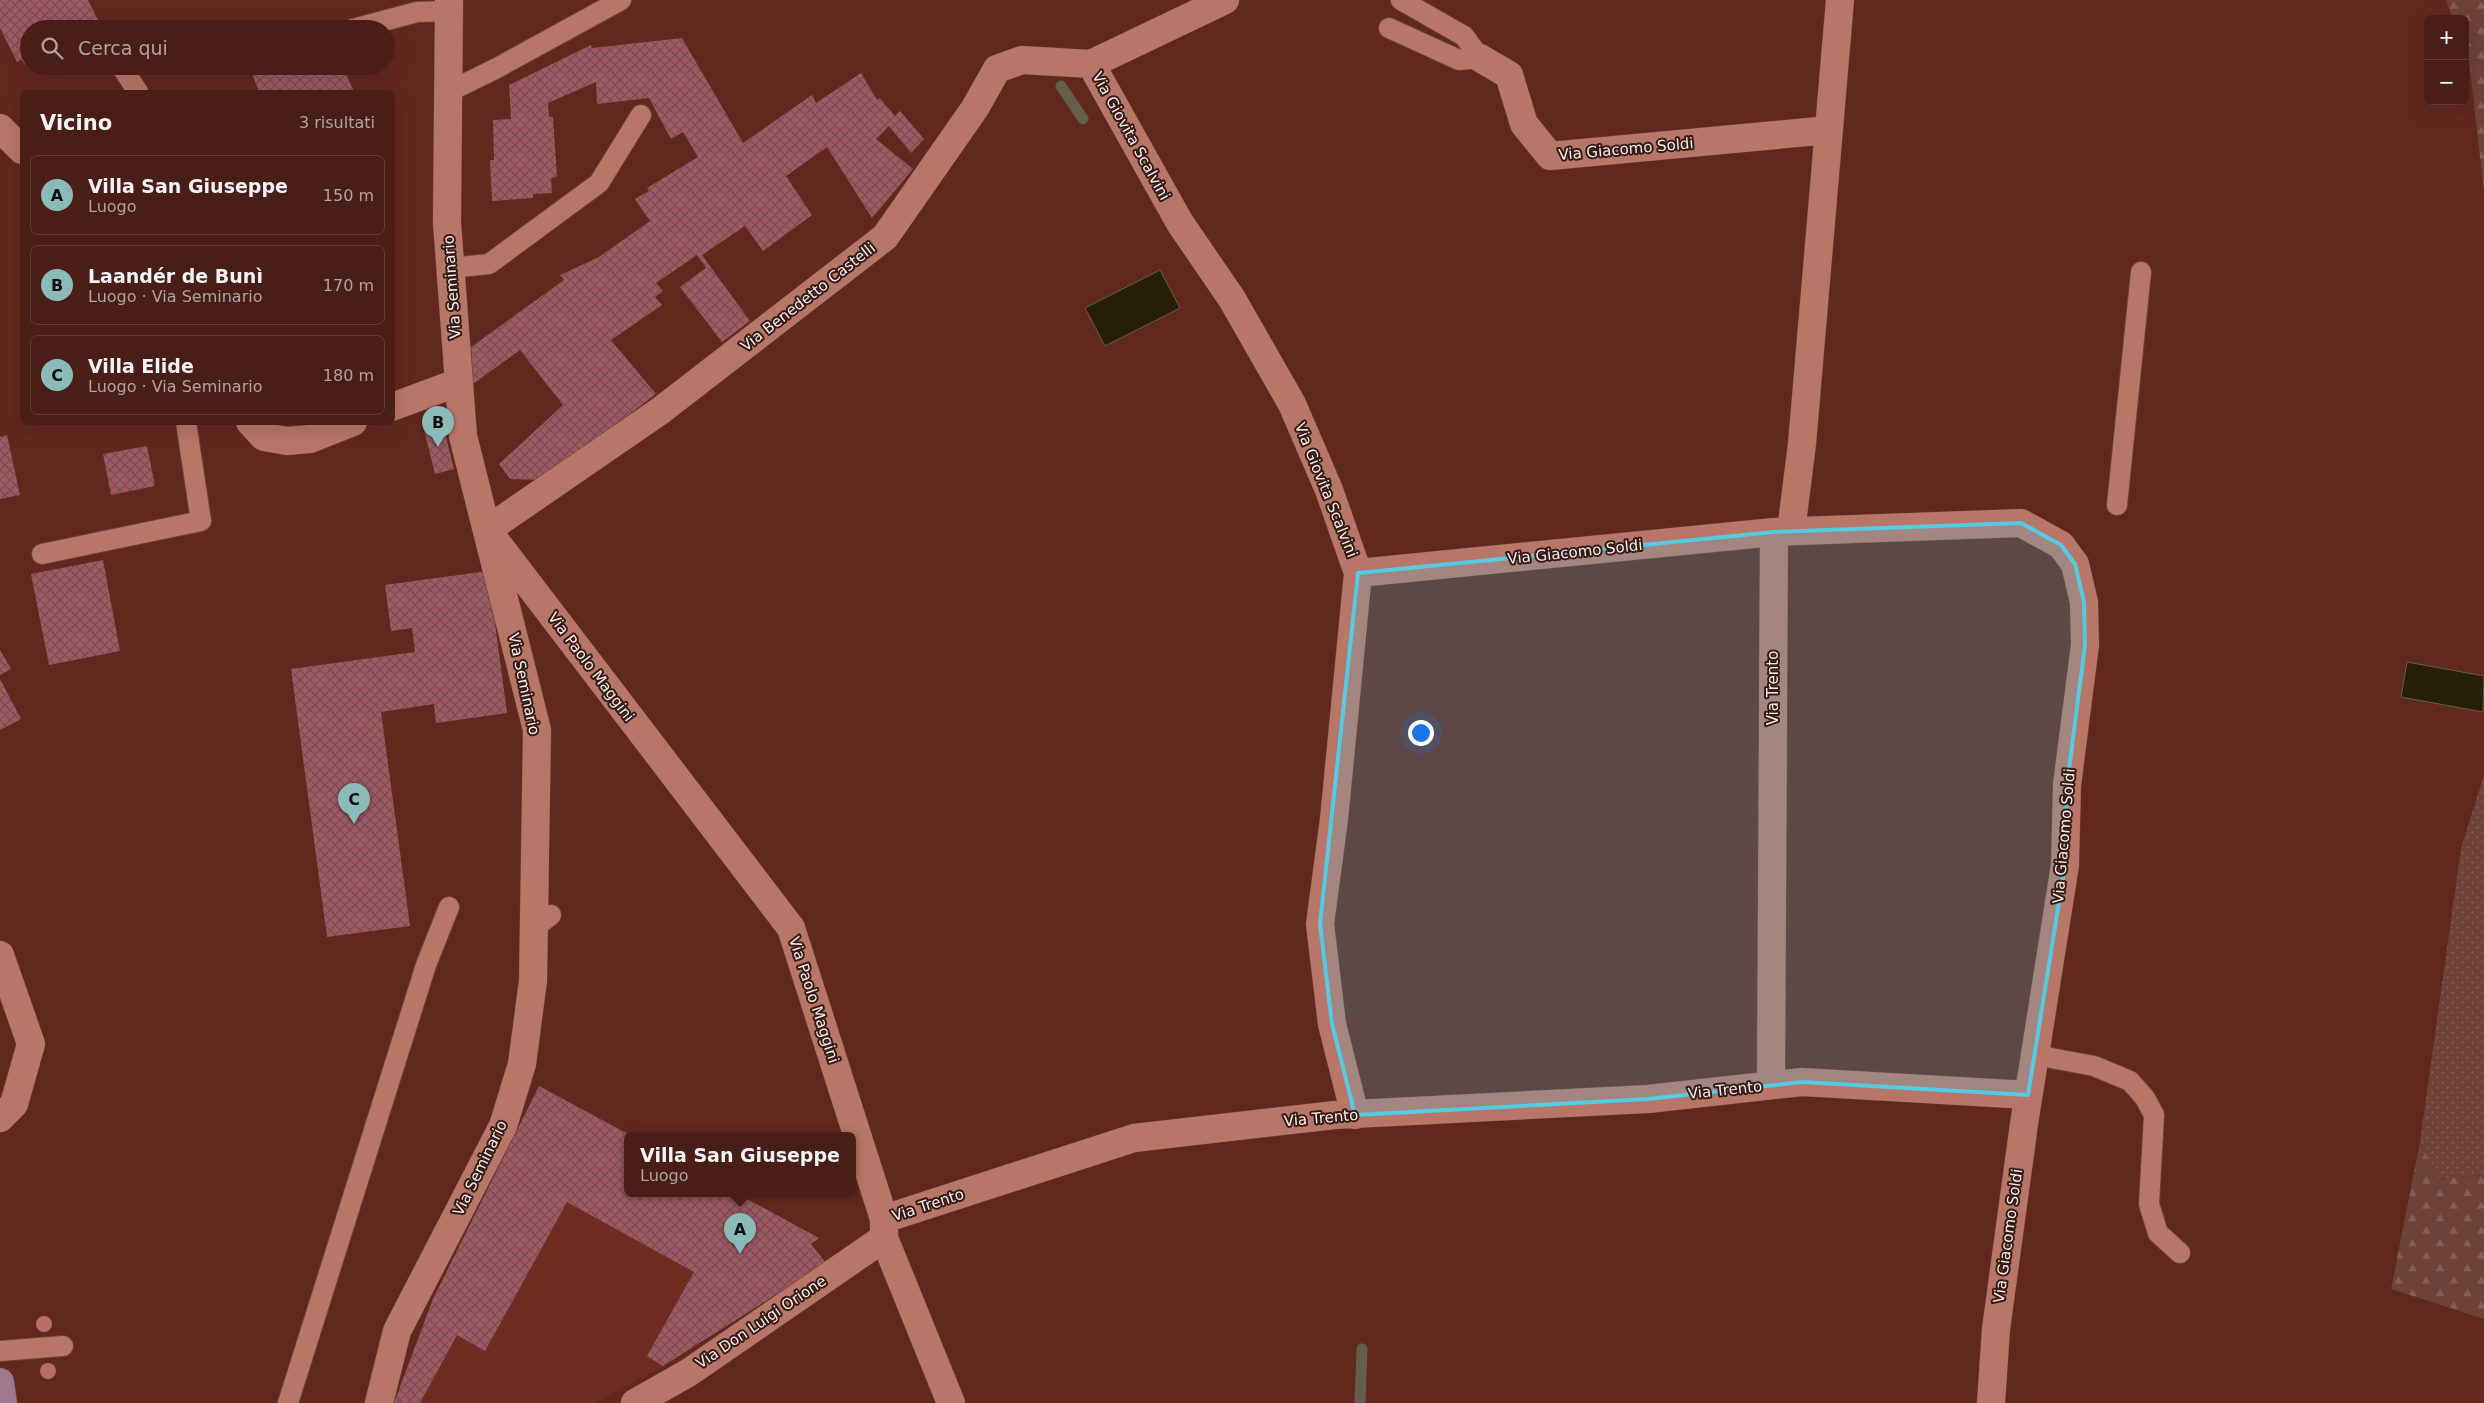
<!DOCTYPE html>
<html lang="it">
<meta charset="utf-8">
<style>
body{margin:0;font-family:"DejaVu Sans",sans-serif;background:#532b23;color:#f1f3f6}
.controls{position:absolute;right:15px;top:15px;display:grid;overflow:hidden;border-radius:8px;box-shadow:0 5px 20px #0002}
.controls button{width:45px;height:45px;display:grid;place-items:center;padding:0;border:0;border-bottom:1px solid #613c35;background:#491e16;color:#f1f3f6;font:25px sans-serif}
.you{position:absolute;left:1420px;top:732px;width:18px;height:18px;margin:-12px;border:4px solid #fff;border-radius:50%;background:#1a73e8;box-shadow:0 0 0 8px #1a73e833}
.badge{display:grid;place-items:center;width:32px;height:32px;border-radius:50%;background:#8bbbb9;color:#111;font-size:16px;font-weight:700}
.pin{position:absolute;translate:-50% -41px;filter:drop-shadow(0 1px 2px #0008)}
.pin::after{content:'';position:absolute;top:26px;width:18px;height:15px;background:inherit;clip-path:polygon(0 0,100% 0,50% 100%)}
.popup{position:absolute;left:624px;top:1132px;width:232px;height:65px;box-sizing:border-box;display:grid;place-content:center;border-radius:8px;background:#491e16;filter:drop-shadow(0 1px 4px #0005);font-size:16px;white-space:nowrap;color:#b1a2a1}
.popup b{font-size:19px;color:#f1f3f6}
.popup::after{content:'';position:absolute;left:50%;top:100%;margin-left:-10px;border:10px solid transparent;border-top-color:#491e16}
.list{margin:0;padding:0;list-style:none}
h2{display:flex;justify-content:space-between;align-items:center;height:65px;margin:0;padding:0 20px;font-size:21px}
h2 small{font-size:16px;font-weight:400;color:#b1a2a1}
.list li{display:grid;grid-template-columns:32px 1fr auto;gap:15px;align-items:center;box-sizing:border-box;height:80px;margin:0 10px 10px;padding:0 10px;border:1px solid #613c35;border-radius:8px}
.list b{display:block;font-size:19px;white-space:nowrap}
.list p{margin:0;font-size:16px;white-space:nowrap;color:#b1a2a1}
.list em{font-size:16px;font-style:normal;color:#b1a2a1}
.icon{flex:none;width:28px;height:28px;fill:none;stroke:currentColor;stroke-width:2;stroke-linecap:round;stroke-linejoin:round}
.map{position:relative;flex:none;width:2484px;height:1403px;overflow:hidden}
.search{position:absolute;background:#491e16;box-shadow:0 5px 20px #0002;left:20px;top:20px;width:375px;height:55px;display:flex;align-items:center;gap:12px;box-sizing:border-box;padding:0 18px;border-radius:28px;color:#b1a2a1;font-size:19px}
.panel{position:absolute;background:#491e16;box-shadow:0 5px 20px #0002;left:20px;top:90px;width:375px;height:335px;border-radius:8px}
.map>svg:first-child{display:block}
</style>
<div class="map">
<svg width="2484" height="1403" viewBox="0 0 2484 1403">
<defs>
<pattern id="grass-dots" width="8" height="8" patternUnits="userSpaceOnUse" patternTransform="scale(1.25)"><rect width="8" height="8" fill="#6c4239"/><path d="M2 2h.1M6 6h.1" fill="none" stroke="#825e56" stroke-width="1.8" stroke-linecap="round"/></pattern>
<pattern id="forest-firs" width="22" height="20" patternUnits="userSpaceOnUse" patternTransform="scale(1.25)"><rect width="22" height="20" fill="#6c4239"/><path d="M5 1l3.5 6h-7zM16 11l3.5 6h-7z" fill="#825e56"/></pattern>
<pattern id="building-cross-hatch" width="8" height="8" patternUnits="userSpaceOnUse" patternTransform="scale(1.25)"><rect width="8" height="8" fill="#a25862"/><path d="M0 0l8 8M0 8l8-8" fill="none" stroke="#734f53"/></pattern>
</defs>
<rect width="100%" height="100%" fill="#61281e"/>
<path fill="#6f2d22" d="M539,1086L630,1135H628V1193H736L819,1238L811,1244L826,1263L663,1366L594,1403H394L433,1299Z"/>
<path fill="url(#grass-dots)" d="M2484,775V1175L2438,1179L2420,1142L2461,848Z"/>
<path fill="url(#forest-firs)" d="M2446,0H2484V193L2469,60L2465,51V19H2453Z
M2420,1142L2438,1179L2484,1175V1319L2391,1289Z"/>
<path fill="#261f07" stroke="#665d4b" d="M1160,270L1180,308L1105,346L1085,308Z
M2407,662L2484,676L2483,712L2401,697Z"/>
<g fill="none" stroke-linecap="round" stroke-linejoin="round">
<path stroke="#665d4b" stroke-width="11" d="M1061,86L1083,119
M1360,1403L1362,1349"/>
</g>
<path fill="url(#building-cross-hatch)" d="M0,0H88L98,20L82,29H29V63L25,65L22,60L17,62L0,28Z
M682,38L743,143L812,95L816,103L861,73L877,100L880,98L895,116L900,111L924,139L911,153L889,126L876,139L913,169L872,218L827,147L786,176L812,215L763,251L745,226L702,255L750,321L722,342L680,287L706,268L697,255L656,283L663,291L655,297L662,305L611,340L656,394L543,480L510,479L499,464L563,405L520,350L473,384L471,347L564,280L560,275L599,257L650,221L635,199L649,191L647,188L698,157L683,132L671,139L649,98L597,104L596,82L548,103L549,117H553L557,177L551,178L552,193L533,194V198L492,201L490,160H494L493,120L511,119L509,85L591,45L592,48Z
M262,66H343L354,92H259L251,71Z
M451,415L453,423L443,425L454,469L435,474L422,422Z
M7,435L20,495L0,499V437Z
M147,446L155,486L111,495L103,454Z
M103,560L120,651L49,665L31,574Z
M488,571L507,713L436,723L434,704L381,712L410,926L327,937L291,669L415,652L412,628L391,631L385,585Z
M0,650L11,669L0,675Z
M0,679L21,719L0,730Z
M539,1086L628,1134V1193H736L819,1238L811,1244L826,1263L663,1366L647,1356L694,1272L567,1202L485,1351L457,1335L420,1403H394L433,1299Z"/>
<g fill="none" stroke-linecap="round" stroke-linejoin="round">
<g stroke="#6f423b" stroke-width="22">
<path id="lane" d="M1389,28L1459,60L1480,58L1464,36L1401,0
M353,29L417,12L449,11
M121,66L138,92
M448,92L495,69L621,0
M450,268L489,264L599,183L641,115
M2117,505L2141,272
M42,554L201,521L186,422
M534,928L551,915
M2035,1055L2094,1066L2130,1081L2145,1098L2154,1115L2149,1204L2158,1233L2180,1253
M0,1351L63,1346
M288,1403L426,965L449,907"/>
</g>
<g stroke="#6f423b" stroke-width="29">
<path id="street" d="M1480,58L1509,75L1524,124L1550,156L1829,130
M1091,64L1180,223L1232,299L1292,404L1329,490L1358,573L1334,819L1320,924L1332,1024L1355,1115
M0,128L22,150
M392,407L459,382
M250,422L264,437L287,441L310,439L353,422
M487,530L660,411L885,237L975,108L997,69L1022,60L1091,64L1225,0
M1791,531L1802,444L1840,0
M494,539L791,928L884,1219V1238L951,1403
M1358,573L1774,532L2021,523L2061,545L2075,564L2084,602L2085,645L2067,785L2065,865L2024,1124L1996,1329L1991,1403
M0,955L31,1044L14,1104L0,1118
M1771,1085L1774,532
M884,1219L1134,1138L1335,1115L1648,1099L1802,1082L2028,1095
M379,1403L397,1331L503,1126L522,1064L533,981L537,730L463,436L447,223L449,0
M635,1403L688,1373L884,1238"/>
</g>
<g stroke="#6f423b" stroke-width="29">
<path id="secondary" d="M0,1382L3,1403"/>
</g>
<use href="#lane" stroke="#b77668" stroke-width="20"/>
<use href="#street" stroke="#b77668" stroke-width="28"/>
<use href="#secondary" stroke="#9e788c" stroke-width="28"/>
</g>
<g fill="#b66e61">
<circle cx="44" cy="1324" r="8"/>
<circle cx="48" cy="1371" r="8"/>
</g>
<path fill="#55cae0" fill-opacity="0.2" stroke="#55cae0" stroke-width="4" stroke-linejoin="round" d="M2021,523L2061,545L2075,564L2084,602L2085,645L2067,785L2065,865L2028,1095L1802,1082L1648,1099L1355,1115L1332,1024L1320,924L1358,573L1774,532Z"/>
<g text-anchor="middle" stroke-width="4" stroke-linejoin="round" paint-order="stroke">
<g font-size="15" fill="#fcedea" stroke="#351b16">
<text transform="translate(1131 136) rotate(61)" y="5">Via Giovita Scalvini</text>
<text transform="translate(1626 149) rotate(-5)" y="5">Via Giacomo Soldi</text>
<text transform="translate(452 287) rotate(-94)" y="5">Via Seminario</text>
<text transform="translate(808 297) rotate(-38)" y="5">Via Benedetto Castelli</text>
<text transform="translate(1326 490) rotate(68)" y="5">Via Giovita Scalvini</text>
<text transform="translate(1575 552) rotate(-6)" y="5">Via Giacomo Soldi</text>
<text transform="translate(591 667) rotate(53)" y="5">Via Paolo Maggini</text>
<text transform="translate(524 684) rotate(78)" y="5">Via Seminario</text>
<text transform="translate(1773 688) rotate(-90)" y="5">Via Trento</text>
<text transform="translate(2064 836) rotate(-85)" y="5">Via Giacomo Soldi</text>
<text transform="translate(814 1000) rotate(72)" y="5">Via Paolo Maggini</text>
<text transform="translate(1725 1090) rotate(-6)" y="5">Via Trento</text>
<text transform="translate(1321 1118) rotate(-5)" y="5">Via Trento</text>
<text transform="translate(480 1168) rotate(-64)" y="5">Via Seminario</text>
<text transform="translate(928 1205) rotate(-18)" y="5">Via Trento</text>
<text transform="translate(2008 1236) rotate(-82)" y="5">Via Giacomo Soldi</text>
<text transform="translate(761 1322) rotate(-34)" y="5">Via Don Luigi Orione</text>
</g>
</g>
</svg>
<div class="controls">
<button>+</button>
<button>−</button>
</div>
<div class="you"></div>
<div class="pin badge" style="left:740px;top:1254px">A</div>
<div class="popup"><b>Villa San Giuseppe</b>Luogo</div>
<div class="pin badge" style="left:438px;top:447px">B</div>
<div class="pin badge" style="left:354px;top:824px">C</div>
<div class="search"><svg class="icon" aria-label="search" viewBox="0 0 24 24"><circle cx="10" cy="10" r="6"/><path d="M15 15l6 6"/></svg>Cerca qui</div>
<section class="panel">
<h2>Vicino<small>3 risultati</small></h2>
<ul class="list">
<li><span class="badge">A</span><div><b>Villa San Giuseppe</b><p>Luogo</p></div><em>150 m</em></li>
<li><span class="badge">B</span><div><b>Laandér de Bunì</b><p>Luogo · Via Seminario</p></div><em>170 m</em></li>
<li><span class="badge">C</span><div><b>Villa Elide</b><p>Luogo · Via Seminario</p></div><em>180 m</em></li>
</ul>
</section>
</div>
